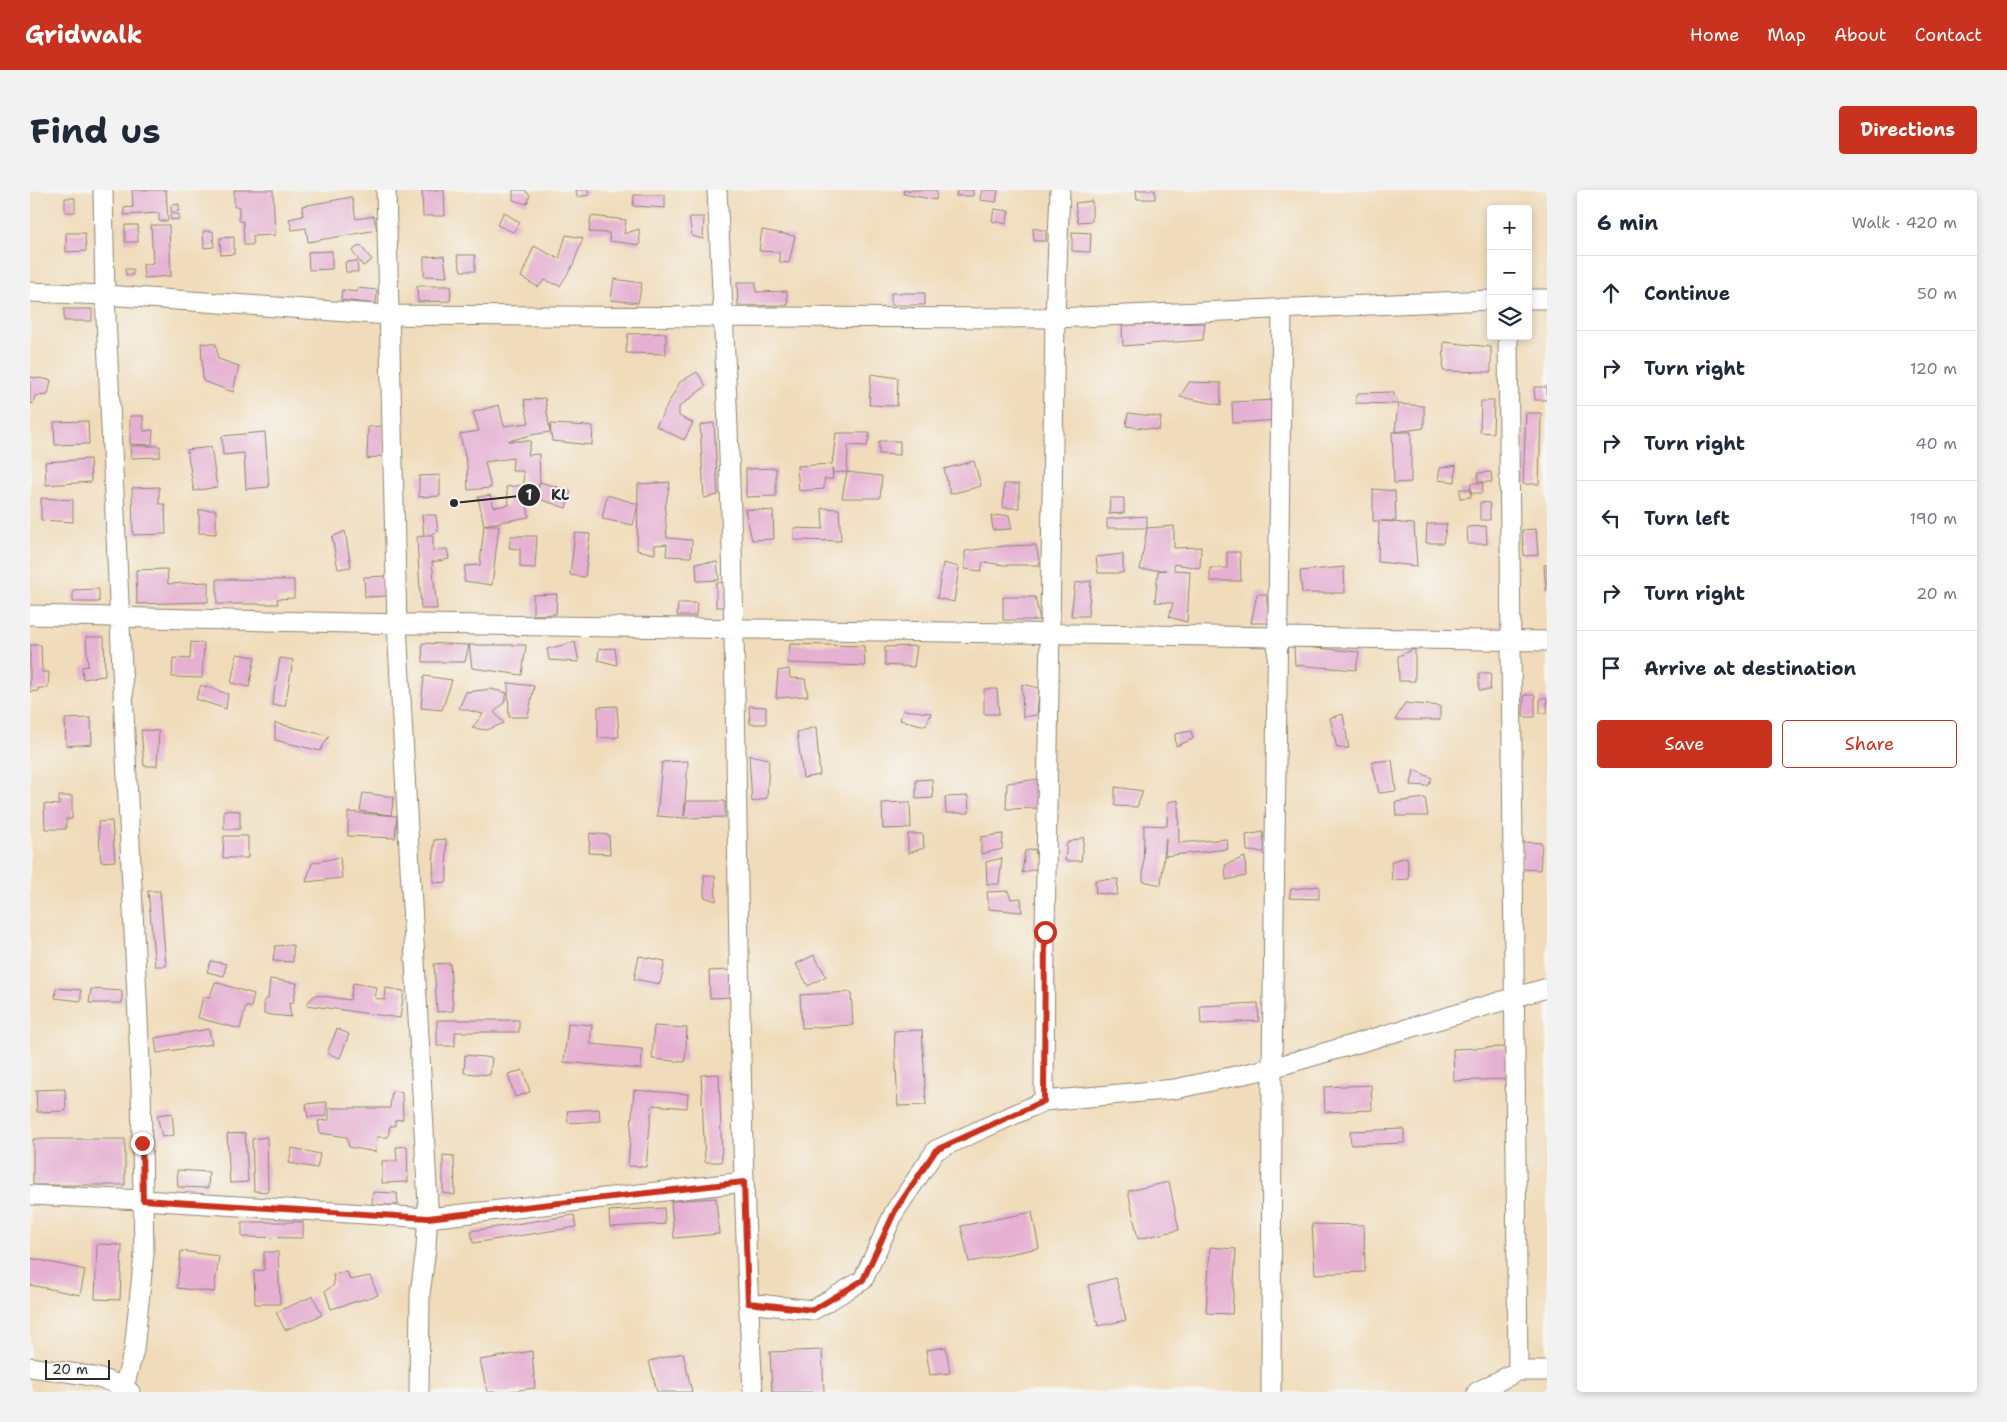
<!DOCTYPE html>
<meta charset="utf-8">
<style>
body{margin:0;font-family:"Shantell Sans",sans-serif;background:#f2f2f3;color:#1f2937}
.controls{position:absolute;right:15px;top:15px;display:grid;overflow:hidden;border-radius:5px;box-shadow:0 2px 8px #0003}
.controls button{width:45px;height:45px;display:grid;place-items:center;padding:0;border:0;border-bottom:1px solid #e0e1e3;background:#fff;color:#1f2937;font:25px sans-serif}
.scale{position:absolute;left:15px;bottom:12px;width:65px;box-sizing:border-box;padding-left:5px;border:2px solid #2b2b2b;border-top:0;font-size:14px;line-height:18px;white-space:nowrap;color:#2b2b2b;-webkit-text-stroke:4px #f6f6f2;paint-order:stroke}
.stop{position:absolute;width:15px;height:15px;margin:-11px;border:4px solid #c8321e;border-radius:50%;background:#fff}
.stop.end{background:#c8321e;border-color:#fff;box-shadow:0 1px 5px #0008}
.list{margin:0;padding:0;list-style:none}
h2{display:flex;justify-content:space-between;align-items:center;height:65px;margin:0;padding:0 20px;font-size:21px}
h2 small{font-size:16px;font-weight:400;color:#747a83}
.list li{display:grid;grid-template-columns:32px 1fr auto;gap:15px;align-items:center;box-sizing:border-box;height:75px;padding:0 20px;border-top:1px solid #e0e1e3}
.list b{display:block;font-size:19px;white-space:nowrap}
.list em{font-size:16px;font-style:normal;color:#747a83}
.actions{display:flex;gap:10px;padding:15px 20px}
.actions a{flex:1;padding:11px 0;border:1px solid #c8321e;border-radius:5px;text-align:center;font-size:18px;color:#c8321e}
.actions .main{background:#c8321e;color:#fff}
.icon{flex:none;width:28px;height:28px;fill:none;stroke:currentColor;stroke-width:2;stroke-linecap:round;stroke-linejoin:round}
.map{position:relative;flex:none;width:1517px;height:1202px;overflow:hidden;border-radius:5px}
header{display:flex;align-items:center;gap:30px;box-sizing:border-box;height:70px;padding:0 25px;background:#c8321e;color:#fff}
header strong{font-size:24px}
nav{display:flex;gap:28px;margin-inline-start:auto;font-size:18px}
.intro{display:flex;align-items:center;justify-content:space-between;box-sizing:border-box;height:120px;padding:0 30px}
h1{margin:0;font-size:35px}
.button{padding:12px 22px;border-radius:5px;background:#c8321e;color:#fff;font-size:18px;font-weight:700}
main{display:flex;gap:30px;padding:0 30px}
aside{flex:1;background:#fff;border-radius:5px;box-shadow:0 2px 8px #0003}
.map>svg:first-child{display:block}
</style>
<header>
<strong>Gridwalk</strong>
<nav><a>Home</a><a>Map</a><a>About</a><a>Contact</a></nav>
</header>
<div class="intro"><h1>Find us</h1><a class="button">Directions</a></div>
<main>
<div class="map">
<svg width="1517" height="1202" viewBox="0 0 1517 1202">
<rect width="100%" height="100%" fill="#f6f6f2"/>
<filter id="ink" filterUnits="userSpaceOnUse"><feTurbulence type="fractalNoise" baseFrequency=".02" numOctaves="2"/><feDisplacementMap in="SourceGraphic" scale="10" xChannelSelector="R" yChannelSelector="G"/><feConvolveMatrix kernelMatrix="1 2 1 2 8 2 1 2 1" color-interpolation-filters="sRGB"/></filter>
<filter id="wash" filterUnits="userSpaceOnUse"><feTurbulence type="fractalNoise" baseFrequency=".0096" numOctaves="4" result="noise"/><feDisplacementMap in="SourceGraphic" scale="20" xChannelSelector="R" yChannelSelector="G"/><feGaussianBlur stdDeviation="1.12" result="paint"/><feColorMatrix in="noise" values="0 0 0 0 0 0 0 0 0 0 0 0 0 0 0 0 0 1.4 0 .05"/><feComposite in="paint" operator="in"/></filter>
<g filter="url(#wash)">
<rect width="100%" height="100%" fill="#f0dcba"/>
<g id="blocks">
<path fill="#e5b0d2" d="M102,0H136L138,31H129V23L94,25V18L103,17Z
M204,0H243L245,45L223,46V55H214L213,31H209V17H204Z
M392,0H414L415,26H393Z
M483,0H496V2L500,5L497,14L483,10Z
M546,0H558L559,5L547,7Z
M874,0H907L906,10L873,4Z
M927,0H943V6H926Z
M952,0H968L966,12L950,10Z
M1106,0H1125V9H1107Z
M604,5H635V18L603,16Z
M322,7L326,29L344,26L347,40L278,52L276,38L262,40L259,29L273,26L272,16Z
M35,8H45V22H35Z
M1062,11V31L1048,32L1045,13Z
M149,14V21L141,22V15Z
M964,19L979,21L976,34L962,31Z
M474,22L490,33L483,42L467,35Z
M140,24H149V29L141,30Z
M561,26L596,30L594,44L609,39L610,55L580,51L579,43L559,42Z
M659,27H674L673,49L662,46Z
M95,35H108V52H95Z
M121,35H139L141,86L114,88L113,74L123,73Z
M1003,38L1016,41V51H1004Z
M732,40L765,46L759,73L750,72L749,62L729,61Z
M173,41H183L184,57L174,58Z
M1042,42L1061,43L1060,62L1042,61Z
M36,43H55L56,61L36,62Z
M536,45L553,48L543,75L530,96L515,90L508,97L491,87L504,56L529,69Z
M204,47V64L191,65L190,48Z
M330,55L342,70L333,76L322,61Z
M302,61V79L279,80L278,62Z
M427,65H445V81H431Z
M414,66L417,87L394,86V67Z
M327,71L328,82H316L315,72Z
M95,79H103V85H96Z
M584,89L612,93L608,113L581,110Z
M707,92H726V102L757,101L758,115L708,116Z
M387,96H421L420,111L388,112Z
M327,98L347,100L346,114L311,110L312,100L327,102Z
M861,103H895V115H861Z
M34,119H62V131H34Z
M1175,133L1173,150L1093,156L1092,135Z
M636,143V164L596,163L598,144Z
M1414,152L1461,157V182L1413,181Z
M171,153L186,154L188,169L209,176L203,202L173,191Z
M667,182L676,196L649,217V226L663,233L654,250L626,236L650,192Z
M841,184L868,188L867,216L839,215Z
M0,187L21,190L18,205L5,206L3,214L0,213Z
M1159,192L1191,193V215L1150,207Z
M1504,197H1517V210H1505Z
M1363,202L1368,214L1325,213L1328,203Z
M515,208L520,242L501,245L478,251H501L498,265L509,264L510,292L508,297L494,295L499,327L454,335H469L462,395L434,391L435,376L450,375L454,335L448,307L460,305L464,317L479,315L476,297L494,295L493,281H482L483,268L455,272L461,298L438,300L437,275L430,244L449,241L443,222L469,215L474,236L499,233L494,210Z
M1247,210L1248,230L1203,233L1202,212Z
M1451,211H1464L1463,243L1450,242Z
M1368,214L1394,216V238L1365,242H1381V292L1364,293L1362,242H1365Z
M1098,223L1131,227L1129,240L1096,236Z
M1496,223H1511L1509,294H1493Z
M100,226H113L114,241L123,240L122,255L100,254Z
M58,231L59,254L25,255L24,232Z
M684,233L688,305L674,308L670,235Z
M520,234L563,236L562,255L522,251Z
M353,236L355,265L337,269L338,237Z
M235,242L239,297L216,299L214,263L193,265L192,246Z
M806,243H840L837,256L818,255L817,282L852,286L850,308H812L817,282L803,283L802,277L803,289H794V299L769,301L767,276L802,274Z
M849,251H870V265L849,264Z
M100,256H130V267L101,268Z
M181,257L187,297L164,301L157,260Z
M60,269L61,292L16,295L15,272Z
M944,271L951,296L920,304L914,279Z
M1426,275L1425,292L1408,290L1410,278Z
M746,278V306L716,307V279Z
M1461,282L1462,292H1448V283Z
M410,285V306L389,307V286Z
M510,292L541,301L536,318L506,308Z
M640,292L635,319L637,348L662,350L661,367L636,366L637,354L625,355V364L607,360L608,294Z
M1441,293H1453L1452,303H1441Z
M974,294H989V318H973Z
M129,297V314H135L136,344L103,345L102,298Z
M1343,299L1365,301L1366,331H1351L1384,334L1387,376L1348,372L1349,331H1343Z
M1430,299H1440L1441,307L1430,308Z
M577,305L608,314L603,335L572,329Z
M11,308L43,310V332L11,330Z
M1080,308H1094V323L1079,324Z
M1450,312L1460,313V330H1450Z
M792,318L809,319L811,351L764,350V338L793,339Z
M715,319L743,321L744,349L722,350Z
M169,320H186V344L169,343Z
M392,325H406L408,342L394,346Z
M979,325L982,339L963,340L961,326Z
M1117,326V338L1144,336V358L1171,357L1170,378L1144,374V380L1160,381L1157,432L1139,427L1143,413L1125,412L1128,381L1136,380H1110L1117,338H1077V329Z
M1397,334H1417L1413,353H1396Z
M1456,336L1457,354H1438L1437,337Z
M1506,339L1508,365L1494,366L1492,340Z
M315,341L321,377L308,379L302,347Z
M545,343L560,344L555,387L540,385Z
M395,346H403V361L417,359L419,369L402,372L407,419H391L387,347Z
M481,346H507L505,378L490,377V359L479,358Z
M1006,355L1010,375H974L953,372L951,381L935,379V361L975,356Z
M1197,362H1210L1211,391H1180V378H1197Z
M1093,364V383H1068L1066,367Z
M687,372L689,390L667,391L666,373Z
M913,373L929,377L924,412L907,408Z
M1514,375H1517V401H1516Z
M1314,377L1315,403H1272L1270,381Z
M137,379L138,394L178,392V412L107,414L106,380Z
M358,386L359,406L335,407L334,387Z
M187,389L264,390V408L247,409L248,414H187Z
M1061,391L1058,426H1041L1045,393Z
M699,392V417H686V393Z
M69,399V412H43V400Z
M527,404L526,424L503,425V405Z
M1227,404H1236L1240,433H1221Z
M973,407H1005L1010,430H973Z
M648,413H667L666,426H647Z
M56,447H74L75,486L53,489L52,477L58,476Z
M161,452L174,453L172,488L142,487L143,468L160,469Z
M545,452L549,472L519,470L517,459Z
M392,453L439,455L435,472H393Z
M760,454L834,456L835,476L758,473Z
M0,455H11L12,482H19L18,498H8V501L0,502Z
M439,455H496L492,485L442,478Z
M887,456L884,477L855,475V457Z
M1264,456L1329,462L1326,480L1265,475Z
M585,458L587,475L568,470L569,459Z
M1385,459V491H1369L1368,466Z
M207,464L225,467L219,497L201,493Z
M250,468L263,470L255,516L242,515Z
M759,479L760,488L775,489L778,506L746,508L748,481Z
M1449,483H1461L1460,500H1449Z
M394,486L422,490L412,520L391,518Z
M478,493L504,496L498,527H479Z
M992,494L1009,498L1007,525L993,527Z
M171,495L198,504L196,519L166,509Z
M461,499L477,503L474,513L464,522L474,533L457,540L442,538L453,524L429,518L436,502Z
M954,499H967L969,524H954Z
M1494,505H1505V527H1493Z
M1510,508H1517V523H1510Z
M1375,513L1410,516V530H1365Z
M587,516L589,547L568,548V517Z
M719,516L736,517V534H720Z
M873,520L901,523L896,536L870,530Z
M1313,524L1319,558H1307L1300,528Z
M61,528L62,554L36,556L35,529Z
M245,533L299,546L290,561L245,550Z
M786,537L790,585L773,588L767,542Z
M111,540L129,541L127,576H114Z
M1161,541L1163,549L1146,556L1145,544Z
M719,565L739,569L737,608L722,612Z
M1362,570L1366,601L1349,603L1342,572Z
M658,571L654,626L657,611H695V627L654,628L627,626L632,572Z
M1384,580L1402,588L1398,596L1381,595Z
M902,589L903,608L886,609V590Z
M1010,589L1008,618L976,619L977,593Z
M1085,597L1113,601L1107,617L1085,616Z
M333,603L364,607L361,625L330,621Z
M29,606H42V629H36V639H15L14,614L29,615Z
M938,606L939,623H916L915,607Z
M1395,608L1398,626H1366L1365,612Z
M1148,610L1149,653L1197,649L1198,659L1135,666L1136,648L1131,695L1113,691L1114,635L1137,636L1138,612Z
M880,612L881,638L853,639L852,613Z
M194,620L210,621V639H194Z
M318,622L367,626L365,648L318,646Z
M82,631L85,671L71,672L68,632Z
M1233,642L1235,662L1217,661L1216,645Z
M560,643L579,645L580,664L559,663Z
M878,644H893L894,658L878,663Z
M973,644L972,659L951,664V647Z
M194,646H218V668H193Z
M1054,647L1051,671H1035L1037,653Z
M416,649L417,692L403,693L404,650Z
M1493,652L1512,653L1510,680L1492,679Z
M1005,659L1008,678L992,683L995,661Z
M310,667L312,688L276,692L282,673Z
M1215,667L1216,686L1196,690L1195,675Z
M1377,667L1379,689L1362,690L1361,671Z
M972,668L969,694H957L956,672Z
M674,685L685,686L686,711L674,707Z
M1088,689L1087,705L1066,703L1065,690Z
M1289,696V709L1259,708L1261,699Z
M118,701H130L136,776H125Z
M978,701L981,709L991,708L992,722L959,719L957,702Z
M263,755V772L243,771L245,756Z
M784,765L796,786L778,796L766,774Z
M609,766L635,771L630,794L604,789Z
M181,771L196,774L194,786L177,782Z
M420,773L423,821L407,822L404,774Z
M700,780L701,807L680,808L679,781Z
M240,789L267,793L263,813L259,812L261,827L234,824V810L238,809Z
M185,792L224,804L221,818L216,816L210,839L168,828L173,807H180Z
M323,793L347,797L345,808L355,810L356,798L374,801L370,828L276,815L285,805L320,810Z
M26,798L51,800V811L25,808Z
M61,799L92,801V813H59Z
M821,802L823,835L772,838L770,805Z
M1228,813L1229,831L1171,834L1170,816Z
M407,830H489V842H425V856H407Z
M538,833L562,835L560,854L612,859L611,879L534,872Z
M624,836L657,838L655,872L622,869Z
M179,839L182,854L127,863L125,848Z
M307,839L319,844L310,868L297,863Z
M892,840L896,915L868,916L864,841Z
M1475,857L1477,889L1424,891L1423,859Z
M435,865L462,868L460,885L434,883Z
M493,880L500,902L485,907L478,884Z
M689,884L692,972H675L671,885Z
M1341,895L1342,920L1295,922L1294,897Z
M35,899L36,921L7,922L6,900Z
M362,900L372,903L373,929L365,930V936H360L358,947H347L346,962L319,957L317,947L290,943L288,931L299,930V918H360Z
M604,900L658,904L657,918L622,915L616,977L598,976Z
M297,912L296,926L278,927L276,914Z
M569,919L570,931L538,933L537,921Z
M142,923L144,945L132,947L127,925Z
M1374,939V953L1321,955L1320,941Z
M215,943L218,992L200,993L197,944Z
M237,947L238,1002L224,1001L222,949Z
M3,949H95V995H3Z
M377,956L378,992L352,993V971H367L366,957Z
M262,958L290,964L287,978L259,973Z
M413,965L424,966L425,1005L413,1003Z
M147,980L179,982L178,998L148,997Z
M1139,992L1149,1040L1108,1049L1098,1001Z
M343,1002L367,1003L368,1015H342Z
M686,1008L689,1044L644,1048L641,1011Z
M634,1018L635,1034L580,1037L579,1021Z
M1002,1022L1009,1058L939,1072L931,1036Z
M544,1025L546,1037L443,1053L441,1041Z
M212,1032H273V1048L212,1047Z
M1282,1034L1334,1035L1335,1082L1285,1084Z
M67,1054L92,1055L90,1110L65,1109Z
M1180,1057L1206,1059L1202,1124L1176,1123Z
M151,1061L189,1066L184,1102L147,1098Z
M234,1062H248L250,1114H225L224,1081L234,1080Z
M0,1068L55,1080L50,1105L0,1095Z
M317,1082L320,1090L340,1086L348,1105L301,1119L295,1101L304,1095L303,1084Z
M1086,1088L1096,1130L1068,1136L1058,1095Z
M283,1106L292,1125L255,1140L246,1122Z
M916,1157L920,1183L900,1185L896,1160Z
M792,1160L794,1202H742L740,1162Z
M502,1161L505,1198L473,1202H457L450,1170Z
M653,1163L662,1202H627L619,1171Z"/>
</g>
</g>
<g filter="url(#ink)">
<use href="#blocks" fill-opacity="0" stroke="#8e8472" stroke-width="1"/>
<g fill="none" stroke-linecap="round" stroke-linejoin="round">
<g stroke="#8e8472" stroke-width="21">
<path id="minor" d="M73,0L75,105L111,895L114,1064L104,1160L94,1197
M356,0L367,434L398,1015L396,1059L390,1104L389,1202
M687,0C694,133 700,266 703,399C709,666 708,934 723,1202
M0,102L75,105L359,125L693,127L1025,128L1461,110
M1498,109H1517
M1478,146L1488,1181
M0,425L321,433L1517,451
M1014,911L1015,742L1025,128L1030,0
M0,1005L113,1010L398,1028L714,992
M718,1113L783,1120L833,1090L865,1021L906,960L1014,911L1145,899L1242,878L1517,798
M0,1177C29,1182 78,1184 100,1202
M1241,1202L1242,878L1252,118
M1447,1202L1488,1181H1517"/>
</g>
<use href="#minor" stroke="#fff" stroke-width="19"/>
</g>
</g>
<g fill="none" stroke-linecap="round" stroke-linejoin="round" filter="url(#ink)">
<path stroke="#c8321e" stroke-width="6" d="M112,953L113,1010L398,1028L714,992L718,1113L783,1120L833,1090L865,1021L906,960L1014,911L1015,742"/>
</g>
<path fill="none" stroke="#2b2b2b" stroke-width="2" d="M424 313L499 305"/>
<g fill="#2b2b2b" stroke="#f6f6f2" stroke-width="2">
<circle cx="424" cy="313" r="5"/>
<circle cx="499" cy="305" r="12"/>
</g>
<g font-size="15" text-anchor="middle" font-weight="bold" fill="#fff">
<text x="499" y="310">1</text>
</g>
<g font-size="15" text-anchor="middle" font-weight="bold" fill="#2b2b2b" stroke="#f6f6f2" stroke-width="4" stroke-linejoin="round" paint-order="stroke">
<text x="530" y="310">KL</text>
</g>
</svg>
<div class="controls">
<button>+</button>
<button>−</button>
<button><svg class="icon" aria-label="layers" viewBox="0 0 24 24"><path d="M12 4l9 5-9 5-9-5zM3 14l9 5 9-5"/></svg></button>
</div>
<div class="scale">20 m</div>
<div class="stop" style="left:1015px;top:742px"></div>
<div class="stop end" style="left:112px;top:953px"></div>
</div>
<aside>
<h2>6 min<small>Walk · 420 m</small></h2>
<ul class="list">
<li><svg class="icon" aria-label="ahead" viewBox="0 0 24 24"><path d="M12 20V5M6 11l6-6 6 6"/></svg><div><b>Continue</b></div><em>50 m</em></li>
<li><svg class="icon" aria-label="right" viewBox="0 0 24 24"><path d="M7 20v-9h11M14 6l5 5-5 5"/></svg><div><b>Turn right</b></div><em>120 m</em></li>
<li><svg class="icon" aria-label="right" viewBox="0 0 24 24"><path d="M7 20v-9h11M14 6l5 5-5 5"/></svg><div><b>Turn right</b></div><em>40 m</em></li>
<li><svg class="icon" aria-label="left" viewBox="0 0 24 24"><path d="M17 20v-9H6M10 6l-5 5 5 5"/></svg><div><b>Turn left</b></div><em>190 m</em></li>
<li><svg class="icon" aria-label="right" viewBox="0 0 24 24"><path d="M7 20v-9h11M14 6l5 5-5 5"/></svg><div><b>Turn right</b></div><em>20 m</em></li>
<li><svg class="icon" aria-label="arrive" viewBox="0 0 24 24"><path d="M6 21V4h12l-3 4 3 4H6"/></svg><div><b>Arrive at destination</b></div></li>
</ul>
<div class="actions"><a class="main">Save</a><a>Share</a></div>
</aside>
</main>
